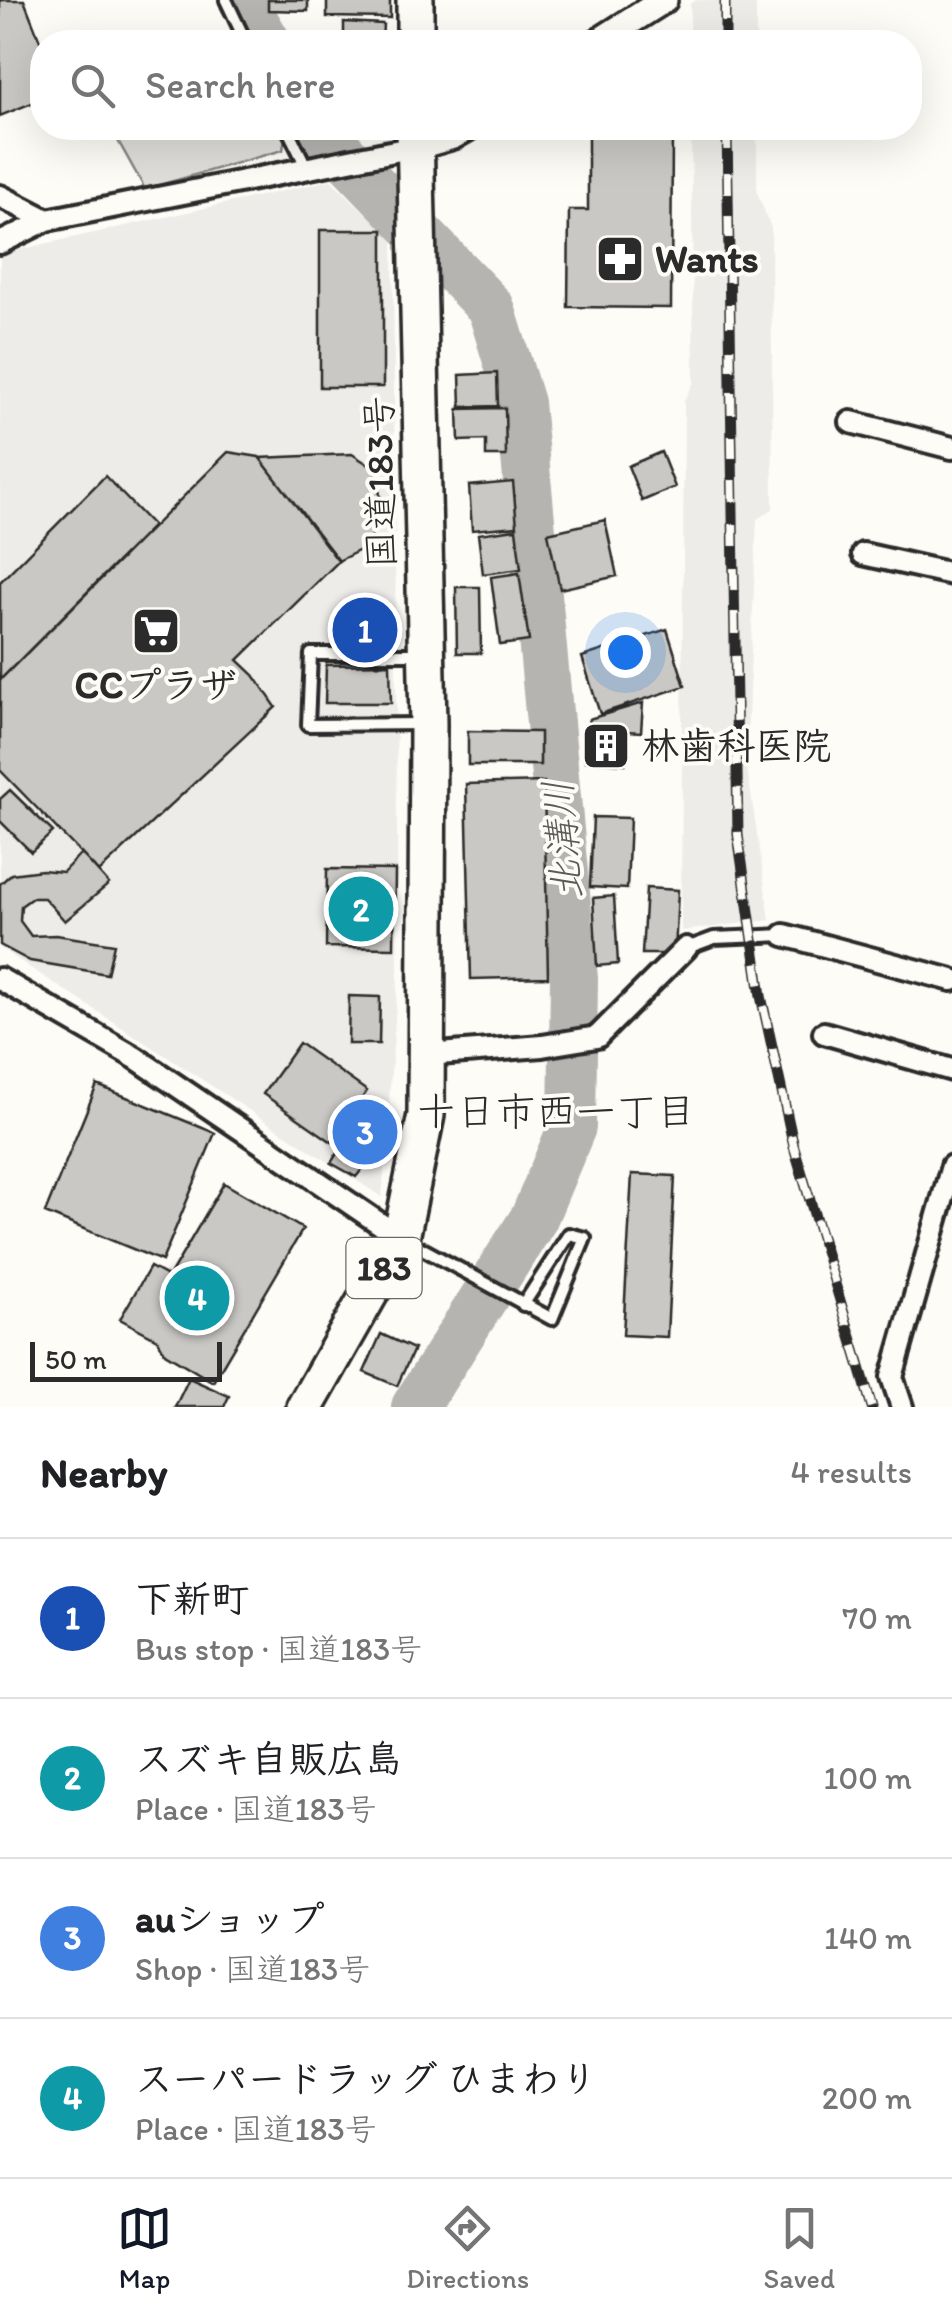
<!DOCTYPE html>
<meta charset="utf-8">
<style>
body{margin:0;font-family:Itim,"Klee One",sans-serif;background:#f2f2f2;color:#202124}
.scale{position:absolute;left:30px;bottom:25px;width:192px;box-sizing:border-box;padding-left:10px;border:5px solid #2b2b2b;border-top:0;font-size:28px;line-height:35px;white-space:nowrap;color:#2b2b2b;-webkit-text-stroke:8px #fdfcf7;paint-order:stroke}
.you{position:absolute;left:625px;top:652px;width:35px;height:35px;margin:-25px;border:8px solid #fff;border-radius:50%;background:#1a73e8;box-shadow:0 0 0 15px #1a73e833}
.badge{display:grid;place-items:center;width:65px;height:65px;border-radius:50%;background:#111827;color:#fff;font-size:32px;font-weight:700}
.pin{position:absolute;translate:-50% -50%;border:5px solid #fff;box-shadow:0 2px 10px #0006}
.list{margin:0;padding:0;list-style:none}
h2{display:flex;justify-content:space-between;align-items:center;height:130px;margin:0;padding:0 40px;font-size:42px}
h2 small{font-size:32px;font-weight:400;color:#757577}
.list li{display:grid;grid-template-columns:65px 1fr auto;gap:30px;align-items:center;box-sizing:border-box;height:160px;padding:0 40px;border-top:2px solid #e0e0e0}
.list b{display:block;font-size:38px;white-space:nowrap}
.list p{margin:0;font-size:32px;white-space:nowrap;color:#757577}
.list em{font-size:32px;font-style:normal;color:#757577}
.icon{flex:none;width:55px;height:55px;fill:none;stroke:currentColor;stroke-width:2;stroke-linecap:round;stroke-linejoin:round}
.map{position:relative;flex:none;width:952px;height:1407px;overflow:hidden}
.search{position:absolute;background:#fff;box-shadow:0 10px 40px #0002;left:30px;right:30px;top:30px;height:110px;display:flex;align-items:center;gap:25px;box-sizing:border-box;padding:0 35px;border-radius:40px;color:#757577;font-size:38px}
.sheet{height:770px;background:#fff}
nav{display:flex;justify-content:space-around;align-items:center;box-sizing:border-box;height:140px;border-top:2px solid #e0e0e0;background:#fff;font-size:28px;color:#757577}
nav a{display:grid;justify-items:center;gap:5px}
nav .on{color:#111827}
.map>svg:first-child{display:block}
</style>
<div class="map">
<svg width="952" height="1407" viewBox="0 0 952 1407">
<rect width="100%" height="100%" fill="#fdfcf7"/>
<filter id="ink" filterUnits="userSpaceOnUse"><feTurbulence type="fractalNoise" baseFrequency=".01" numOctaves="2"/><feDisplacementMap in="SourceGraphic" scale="20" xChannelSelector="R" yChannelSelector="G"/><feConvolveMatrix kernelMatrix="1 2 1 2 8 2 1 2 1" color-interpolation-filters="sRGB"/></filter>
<g filter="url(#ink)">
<path fill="#edece8" d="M696,0H756V42H690V4Z
M691,128H757V192L771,228L773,509L757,519L746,761L770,920L681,931L684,401L694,382Z
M331,180L393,239L398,978L382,1197L0,948V254Z"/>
<path fill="#dfdeda" stroke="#858482" stroke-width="2.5" d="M111,128H280L285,137L283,150L145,189Z"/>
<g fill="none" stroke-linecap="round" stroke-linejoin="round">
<path stroke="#b5b4b1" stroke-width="48" d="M242,0L267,42
M318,128L491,308L520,403L574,979L572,1127L534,1218L415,1407"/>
</g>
<path fill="#c9c8c4" stroke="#2b2b2b" stroke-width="2.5" d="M0,0H24L42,46V99L0,116Z
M268,0H308V11L268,10Z
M327,0H390V18L327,17Z
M344,22L383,24L382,42H344Z
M588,128H672L671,308L568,307L569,210H588Z
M320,230H383V387H320Z
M497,373L498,406L461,407L460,375Z
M505,408L506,456H486V440L459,441L458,409Z
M228,452L259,457L339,561L238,660L254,675L276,707L99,872L0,770V680Z
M661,452L675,487L642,501L628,466Z
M352,454L374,468L381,499L377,525L366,547L338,561L260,458Z
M105,476L153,526L0,680V582Z
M513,482L517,526L472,530L469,486Z
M605,520L617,576L560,589L548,533Z
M516,529L521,569L483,574L478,534Z
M519,573L529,641L500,645L491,577Z
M456,587H480L481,653H457Z
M667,629L685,686L600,714L582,657Z
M390,664L391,703H325L326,665Z
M643,703L641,732L627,731L625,764L586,761L589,719Z
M468,731L540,732V765H468Z
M544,782L548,977L471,979L466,784Z
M10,790L53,832L31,852L0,821V799Z
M593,817L630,818L627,889L590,887Z
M81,853L109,884L65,921L44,898H32L21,906L20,921L31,936L56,935L114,944L107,974L30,961L0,945V884L11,874L42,870L63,872Z
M327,869L395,870L394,948L326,947Z
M646,888L678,890L675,954H642Z
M614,896L618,964L597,966L593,898Z
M349,996L380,997L379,1044H348Z
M299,1043L367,1091L332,1142L263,1094Z
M97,1085L215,1133L162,1261L45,1213Z
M367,1104L383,1115L378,1149L356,1177L331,1163Z
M632,1174L675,1176L667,1337L623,1335Z
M224,1183L303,1229L213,1382L165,1353L157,1339L120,1319L150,1267L169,1277Z
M381,1334L414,1349L397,1386L364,1372Z
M189,1378L229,1396L224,1407H175Z"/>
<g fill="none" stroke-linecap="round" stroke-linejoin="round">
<g stroke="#2b2b2b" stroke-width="18">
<path id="service" d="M226,0L246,42
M287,128L307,168
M420,654H311L308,725L422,724
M687,948L714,938L784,935
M408,1241L552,1319L585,1238L569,1234L523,1305"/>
</g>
<g stroke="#2b2b2b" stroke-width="28">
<path id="minor" d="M0,196L47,220
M0,243L47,220L415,147
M851,422L952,448
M863,554L952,574
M784,935L952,980
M0,979L136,1058L401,1238
M824,1033L952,1070
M426,1055L542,1046L597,1037L686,948
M902,1407L892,1377L952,1166"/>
</g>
<g stroke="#2b2b2b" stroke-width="32">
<path id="tertiary" d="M598,42L664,0
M415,147L453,136L467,128"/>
</g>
<g stroke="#2b2b2b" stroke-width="42">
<path id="trunk" d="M415,0V42
M305,1407L401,1238L426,1115L428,724L415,128"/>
</g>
<use href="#service" stroke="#fdfcf7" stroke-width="10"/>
<use href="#minor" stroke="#fdfcf7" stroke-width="20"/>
<use href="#tertiary" stroke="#fdfcf7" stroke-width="25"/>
<use href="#trunk" stroke="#fdfcf7" stroke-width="35"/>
<g stroke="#2b2b2b" stroke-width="11">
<path id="rail" d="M725,0V42
M727,128L738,835L761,996L794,1147L872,1407"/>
</g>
<use href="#rail" stroke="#fdfcf7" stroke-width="8" stroke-dasharray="22" stroke-linecap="butt"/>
</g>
</g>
<defs>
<g id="pharmacy-square" transform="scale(2.5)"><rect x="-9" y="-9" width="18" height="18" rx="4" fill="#2b2b2b" stroke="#fdfcf7"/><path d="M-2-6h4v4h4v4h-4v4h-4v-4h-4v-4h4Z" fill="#fff"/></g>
<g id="supermarket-square" transform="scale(2.5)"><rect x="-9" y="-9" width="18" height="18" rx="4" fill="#2b2b2b" stroke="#fdfcf7"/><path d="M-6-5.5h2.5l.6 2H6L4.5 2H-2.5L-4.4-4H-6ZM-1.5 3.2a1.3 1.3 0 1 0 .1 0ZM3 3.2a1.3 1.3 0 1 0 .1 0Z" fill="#fff"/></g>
<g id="building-square" transform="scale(2.5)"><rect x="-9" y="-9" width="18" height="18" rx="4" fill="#2b2b2b" stroke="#fdfcf7"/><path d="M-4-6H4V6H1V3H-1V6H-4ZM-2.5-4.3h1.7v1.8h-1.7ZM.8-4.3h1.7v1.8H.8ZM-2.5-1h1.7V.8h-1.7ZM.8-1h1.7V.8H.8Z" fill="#fff"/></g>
</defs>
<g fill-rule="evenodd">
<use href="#pharmacy-square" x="620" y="259"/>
<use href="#supermarket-square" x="156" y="631"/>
<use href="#building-square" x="606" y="746"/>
</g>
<g text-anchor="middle" stroke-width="8" stroke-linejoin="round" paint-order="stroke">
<rect fill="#fdfcf7" stroke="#6a6a68" stroke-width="2.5" x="346.5" y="1238" width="75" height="60" rx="8"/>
<g font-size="35" font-weight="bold" fill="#2b2b2b">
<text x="384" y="1280">183</text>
</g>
<g font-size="38" font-weight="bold" fill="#2b2b2b" stroke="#fdfcf7" text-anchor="start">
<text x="655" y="272">Wants</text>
<text x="156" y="698" text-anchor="middle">CCプラザ</text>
<text x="641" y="759">林歯科医院</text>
</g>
<g font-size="38" fill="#2b2b2b" stroke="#fdfcf7">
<text transform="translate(380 482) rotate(-91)" y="13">国道183号</text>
</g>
<g font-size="40" font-style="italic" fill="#5b5b5a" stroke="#fdfcf7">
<text transform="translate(562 840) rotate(-95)" y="14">北溝川</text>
</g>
<g font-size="40" fill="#2b2b2b" stroke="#fdfcf7">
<text x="556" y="1125">十日市西一丁目</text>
</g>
</g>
</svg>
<div class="scale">50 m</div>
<div class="you"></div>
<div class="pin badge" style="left:365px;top:630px;background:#1a4fb4">1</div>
<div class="pin badge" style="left:361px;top:909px;background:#0f9aa8">2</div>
<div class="pin badge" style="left:365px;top:1132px;background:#3f7fe0">3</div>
<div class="pin badge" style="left:197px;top:1298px;background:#0f9aa8">4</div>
<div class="search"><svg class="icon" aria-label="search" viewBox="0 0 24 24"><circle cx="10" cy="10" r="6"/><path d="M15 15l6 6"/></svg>Search here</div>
</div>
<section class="sheet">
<h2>Nearby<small>4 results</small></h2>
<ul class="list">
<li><span class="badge" style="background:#1a4fb4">1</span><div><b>下新町</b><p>Bus stop · 国道183号</p></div><em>70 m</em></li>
<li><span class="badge" style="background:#0f9aa8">2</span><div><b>スズキ自販広島</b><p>Place · 国道183号</p></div><em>100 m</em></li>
<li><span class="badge" style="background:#3f7fe0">3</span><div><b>auショップ</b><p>Shop · 国道183号</p></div><em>140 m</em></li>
<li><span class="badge" style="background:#0f9aa8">4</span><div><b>スーパードラッグ ひまわり</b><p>Place · 国道183号</p></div><em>200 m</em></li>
</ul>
</section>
<nav>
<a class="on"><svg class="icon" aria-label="map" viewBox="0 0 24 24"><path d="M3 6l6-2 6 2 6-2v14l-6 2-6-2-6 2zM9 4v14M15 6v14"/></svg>Map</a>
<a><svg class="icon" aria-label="directions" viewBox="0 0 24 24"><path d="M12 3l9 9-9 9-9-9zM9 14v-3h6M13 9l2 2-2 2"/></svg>Directions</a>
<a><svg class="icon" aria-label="saved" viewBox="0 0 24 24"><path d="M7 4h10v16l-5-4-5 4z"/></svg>Saved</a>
</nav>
